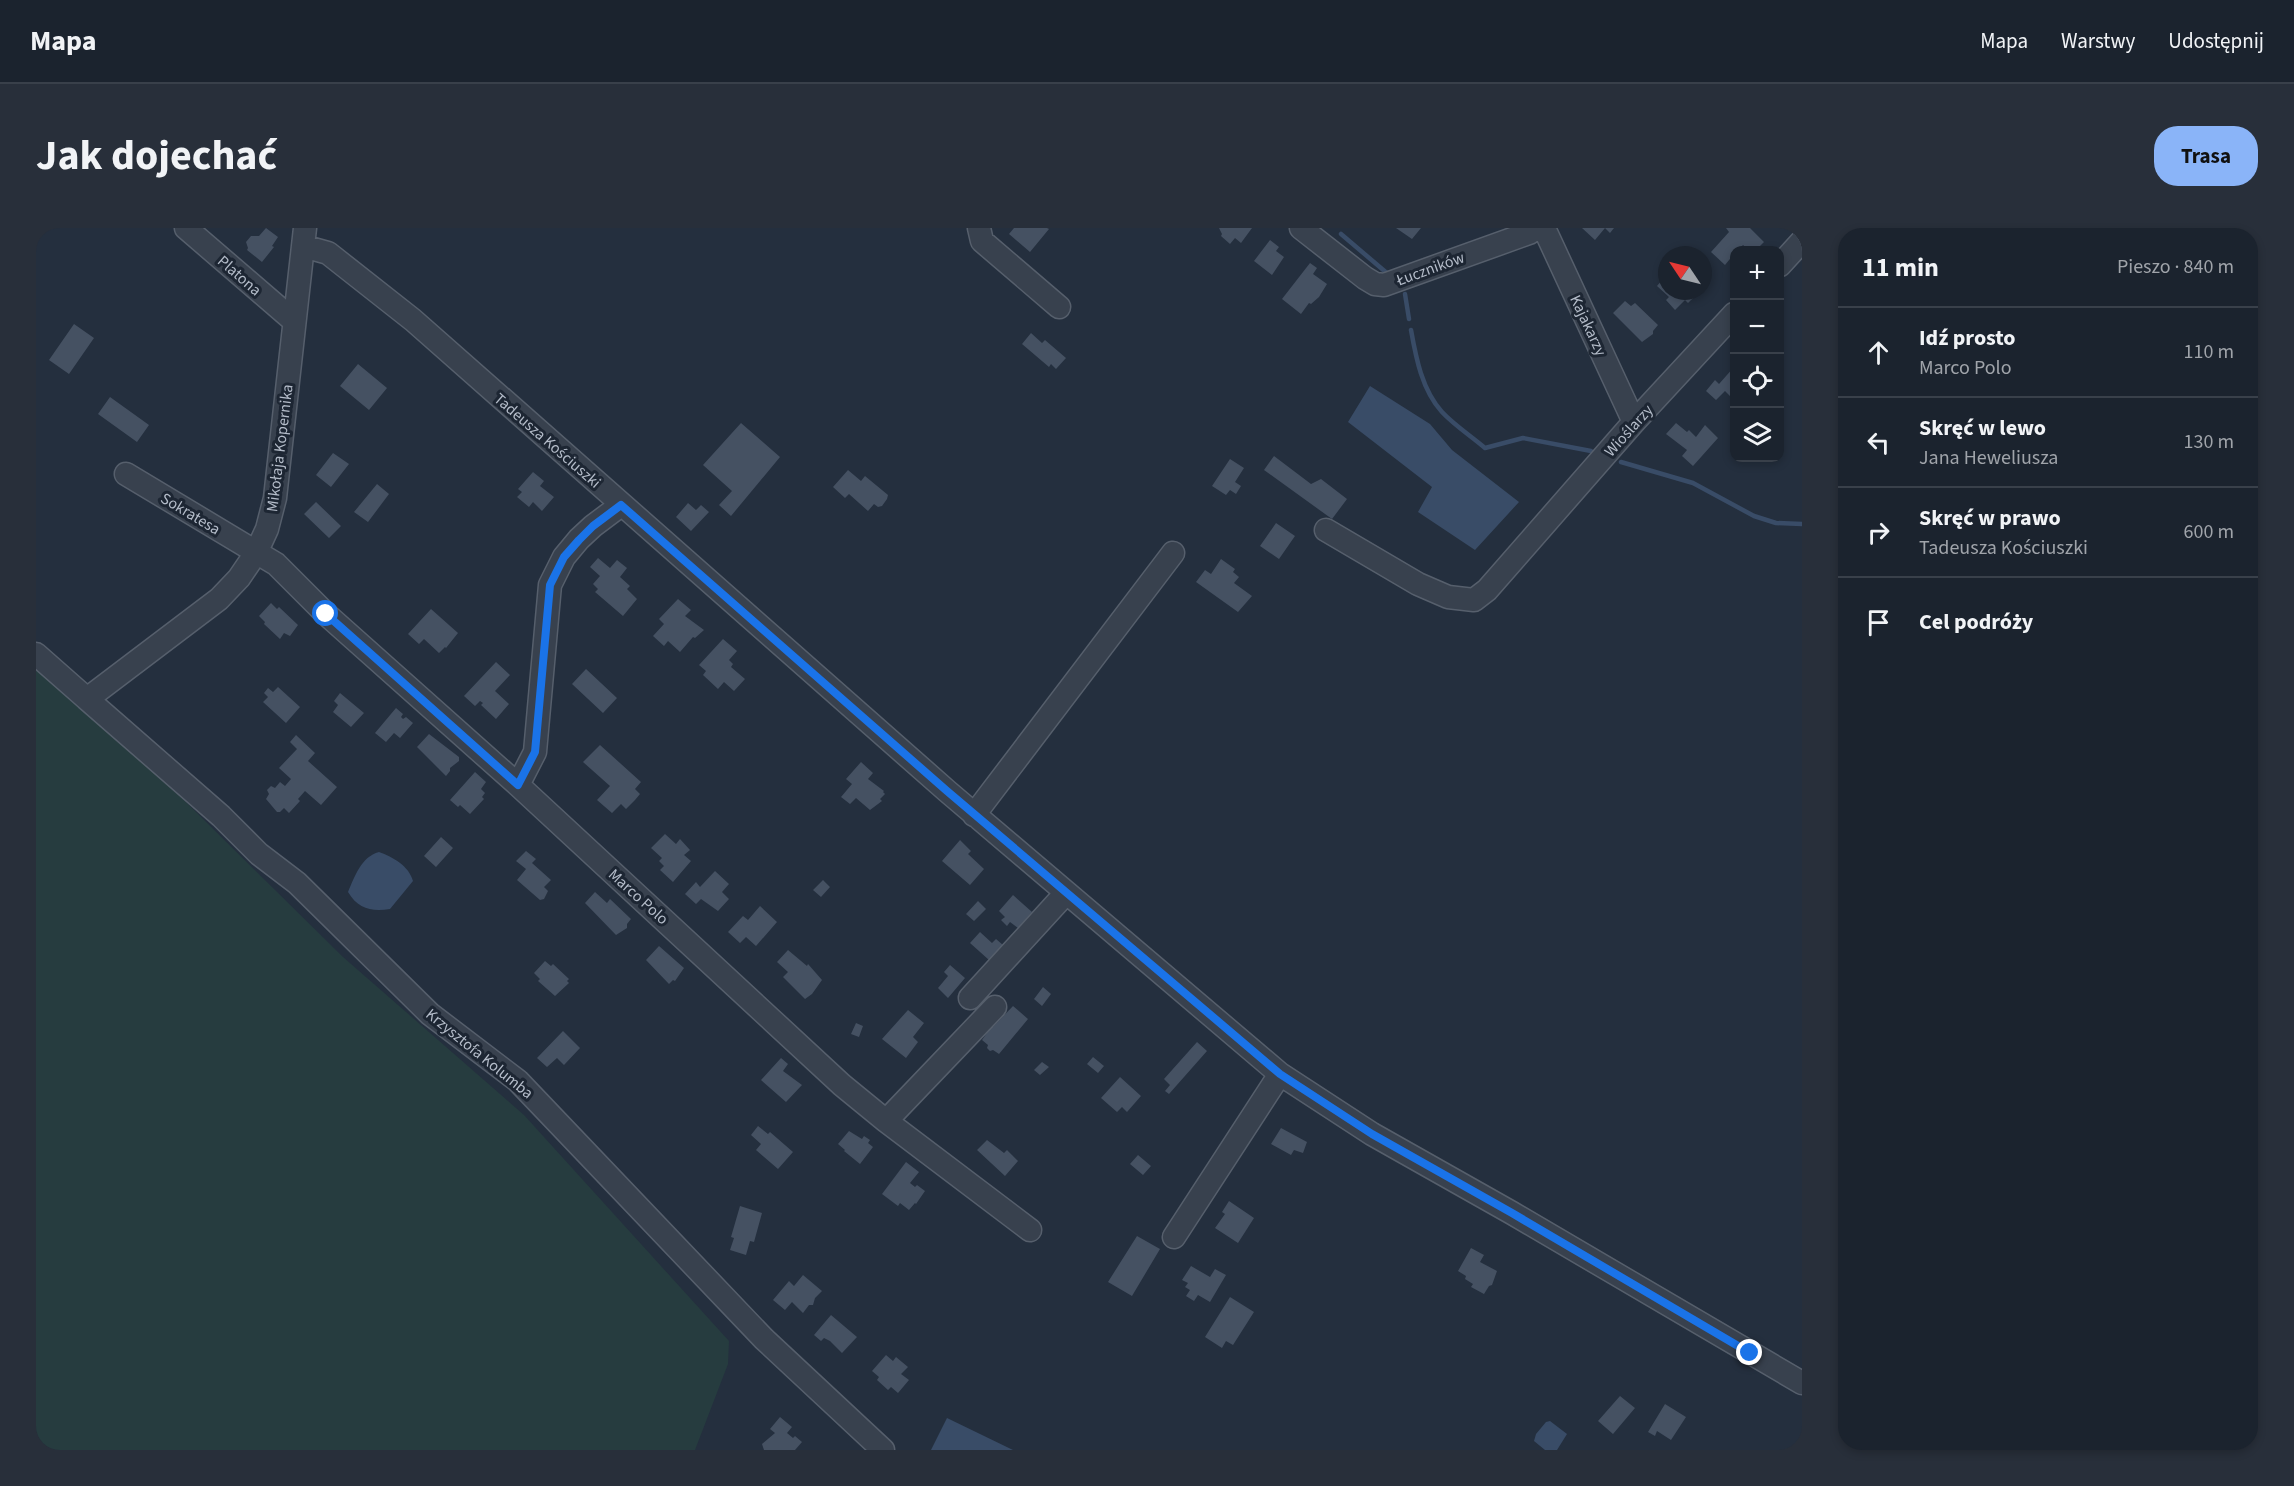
<!DOCTYPE html>
<html lang="pl">
<meta charset="utf-8">
<style>
body{margin:0;font-family:"Source Sans 3",sans-serif;background:#282f3a;color:#f1f3f6}
.controls{position:absolute;right:18px;top:18px;display:grid;overflow:hidden;border-radius:12px;box-shadow:0 3px 9px #0003}
.controls button{width:54px;height:54px;display:grid;place-items:center;padding:0;border:0;border-bottom:2px solid #39404a;background:#1b232e;color:#f1f3f6;font:30px sans-serif}
.compass{position:absolute;left:1622px;top:18px;width:54px;height:54px;border-radius:50%;background:#1b232e;box-shadow:0 3px 9px #0003;rotate:305deg}
.stop{position:absolute;width:18px;height:18px;margin:-14px;border:4px solid #1a73e8;border-radius:50%;background:#fff}
.stop.end{background:#1a73e8;border-color:#fff;box-shadow:0 2px 6px #0008}
.list{margin:0;padding:0;list-style:none}
h2{display:flex;justify-content:space-between;align-items:center;height:78px;margin:0;padding:0 24px;font-size:26px}
h2 small{font-size:20px;font-weight:400;color:#a0a4aa}
.list li{display:grid;grid-template-columns:39px 1fr auto;gap:18px;align-items:center;box-sizing:border-box;height:90px;padding:0 24px;border-top:2px solid #39404a}
.list b{display:block;font-size:22px;white-space:nowrap}
.list p{margin:0;font-size:20px;white-space:nowrap;color:#a0a4aa}
.list em{font-size:20px;font-style:normal;color:#a0a4aa}
.icon{flex:none;width:33px;height:33px;fill:none;stroke:currentColor;stroke-width:2;stroke-linecap:round;stroke-linejoin:round}
.map{position:relative;flex:none;width:1766px;height:1222px;overflow:hidden;border-radius:24px}
header{display:flex;align-items:center;gap:36px;box-sizing:border-box;height:84px;padding:0 30px;background:#1b232e;border-bottom:2px solid #39404a}
header strong{font-size:28px}
nav{display:flex;gap:33px;margin-inline-start:auto;font-size:21px}
.intro{display:flex;align-items:center;justify-content:space-between;box-sizing:border-box;height:144px;padding:0 36px}
h1{margin:0;font-size:42px}
.button{padding:15px 27px;border-radius:24px;background:#8ab4f8;color:#111;font-size:21px;font-weight:700}
main{display:flex;gap:36px;padding:0 36px}
aside{flex:1;background:#1b232e;border-radius:24px;box-shadow:0 3px 9px #0003}
.map>svg:first-child{display:block}
</style>
<header>
<strong>Mapa</strong>
<nav><a>Mapa</a><a>Warstwy</a><a>Udostępnij</a></nav>
</header>
<div class="intro"><h1>Jak dojechać</h1><a class="button">Trasa</a></div>
<main>
<div class="map">
<svg width="1766" height="1222" viewBox="0 0 1766 1222">
<rect width="100%" height="100%" fill="#242f3e"/>
<path fill="#263c3f" d="M0,441L36,474L84,509L307,729L488,887L693,1113L692,1136L659,1222H0Z"/>
<path fill="#394c67" d="M1334,158L1394,196L1416,222L1483,274L1439,322L1382,284L1396,259L1312,194Z
M343,624C357,629 373,638 377,653L354,681C336,684 322,681 312,664C319,648 325,629 343,624Z
M911,1190L977,1222H895Z
M1514,1193L1531,1206L1521,1222H1509L1498,1213L1500,1206L1510,1194Z"/>
<g fill="none" stroke-linecap="round" stroke-linejoin="round">
<path stroke="#394c67" stroke-width="4.5" d="M1305,6L1352,46
M1369,66L1373,91
M1375,102C1380,130 1386,162 1406,184C1418,197 1435,208 1449,220L1487,210L1555,223
M1585,234L1657,255L1718,288L1740,295L1766,296"/>
</g>
<path fill="#455162" d="M230,0L242,9L236,18L238,19L226,34L211,22L212,20L210,14L215,8H223Z
M978,0H1011L1013,1L994,24L973,6Z
M1183,0H1216L1205,15L1199,10L1194,16L1185,8L1186,6Z
M1360,0H1385L1376,11Z
M1546,0H1578L1574,5L1569,0L1559,12Z
M1690,0H1714L1728,14L1720,22H1713L1707,17L1702,22H1698V26L1689,37L1675,24L1693,4Z
M1234,12L1243,19L1240,23L1248,29L1236,47L1218,33Z
M1274,35L1281,40L1277,46L1291,56L1283,69L1275,76L1273,75L1265,86L1246,71Z
M1631,46V63H1654L1659,68L1652,75L1649,72L1639,82L1630,72L1633,69L1621,58Z
M1589,73L1595,78L1599,75L1622,97L1617,103V106L1606,114L1577,85Z
M38,96L58,110L33,146L13,132Z
M995,105L1006,115L1009,112L1030,130L1020,141L1015,136L1013,139L986,116Z
M322,136L351,160L333,182L304,158Z
M1698,139V172L1689,163L1680,172L1670,163L1679,152L1683,156Z
M74,169L113,197L101,214L62,186Z
M705,195L744,229L695,288L683,277L696,263L667,237Z
M1640,195L1651,204L1653,202L1660,209L1669,197L1682,210L1657,238L1646,228L1651,222L1630,206Z
M297,225L313,236L295,259L280,247Z
M1238,228L1275,256L1285,251L1311,271L1296,291L1228,242Z
M1194,231L1208,240L1199,254L1205,258L1200,266L1194,262L1190,267L1176,258Z
M812,242L825,253L829,248L852,267L851,271L846,278L842,279L838,276L832,283L813,266L809,270L797,259Z
M497,244L508,253L504,258L518,269L506,283L497,274L493,279L481,269L486,264L482,261Z
M341,256L353,266L332,294L318,284Z
M280,274L305,298L293,310L268,286Z
M652,275L660,282L665,277L673,284L655,303L640,289Z
M1240,295L1259,308L1243,331L1224,318Z
M562,330L574,340L581,332L591,340L584,349L594,358L591,361L601,371L587,388L559,364L562,361L557,356L564,348L554,339Z
M1185,331L1199,341L1197,344L1203,349L1198,355L1216,368L1202,384L1160,354L1169,342L1175,346Z
M642,371L655,382L649,388L668,402L659,410L657,409L644,424L632,413L628,418L617,408L628,396L623,391Z
M235,375L241,381L243,379L262,397L254,408L248,405L244,411L228,396L229,394L223,388Z
M395,381L422,405L410,420L409,419L403,425L388,411L383,416L372,406Z
M687,411L701,423L693,432L697,436L695,439L709,451L698,463L688,454L682,461L667,447L670,443L663,437Z
M460,434L474,447L459,463L473,476L460,491L445,477L447,475L444,473L439,478L428,468Z
M550,441L581,470L567,485L536,456Z
M242,459L264,479L250,495L227,474L232,469L228,465L232,460L237,464Z
M304,465L328,485L315,499L297,484L302,477L298,473Z
M360,480L367,486L365,489L367,491L370,489L377,495L364,510L358,505L350,514L339,505Z
M393,506L423,529V533L414,540V543L410,548L381,519Z
M260,507L279,525L272,533L301,559L285,577L269,563L262,571L264,573L253,585L248,580L244,584H241L230,571L233,566L231,562L235,558L239,560L244,554L249,558L255,551L243,540L261,521L254,514Z
M564,517L605,554L599,561L604,566L599,572L590,581L585,576L576,585L561,572L574,558L547,534Z
M825,534L837,545L832,551L848,563L847,564L849,566L844,571L846,573L834,582L820,570L814,576L805,569L816,556L810,551Z
M439,544L450,554L445,561L449,565L446,569L448,571L434,586L424,577L422,579L414,572Z
M629,606L640,616L644,611L654,622L648,627L655,633L637,654L624,642L628,638L623,633L626,630L615,620Z
M405,609L417,620L400,639L388,628Z
M924,612L935,623L932,626L948,641L934,657L906,633Z
M490,623L500,631L496,635L515,652L508,659L512,663L508,671L504,672L481,652L490,641L480,633Z
M679,643L693,656L686,664L693,671L682,683L665,671L660,676L649,666L660,654L664,659Z
M787,652L794,659L785,669L777,662Z
M559,664L571,675L574,671L595,691L591,696V700L580,707L549,675Z
M977,667L996,684L982,700L974,694L971,698L965,692L969,689L963,683Z
M942,673L950,681L938,693L930,686Z
M724,678L741,694L720,718L710,709L704,715L692,704L707,688L712,692Z
M944,704L956,715L960,711L967,717L953,732L934,715Z
M623,718L648,740L639,753L637,752L633,756L610,732Z
M752,722L771,738L772,736L786,752L776,766L769,771L747,749L752,744L741,734Z
M509,733L515,738L517,736L533,751L531,753L533,755L519,768L502,753L504,751L498,745Z
M914,737L929,750L912,770L902,760L912,748L908,744Z
M1007,759L1015,766L1006,778L998,771Z
M977,778L992,791L963,826L957,822L954,823L951,820L952,817L946,812L956,798L957,799Z
M872,782L888,795L877,809L882,814L870,830L846,811Z
M820,795L827,798L823,809L815,806Z
M527,803L544,820L528,837L521,830L511,839L501,830Z
M1161,814L1171,823L1133,866L1129,863L1134,857L1128,851Z
M1057,829L1068,838L1062,845L1051,836Z
M745,830L752,836L747,843L766,857L750,874L725,852Z
M1006,834L1013,839L1004,847L998,842Z
M1084,849L1105,868L1091,884L1086,879L1081,884L1065,870Z
M722,898L732,906L734,904L757,924L742,941L720,922L725,916L715,907Z
M1245,900L1271,914L1267,925L1258,922L1255,927L1235,916Z
M813,903L826,911L828,908L834,912L832,915L837,919L824,936L808,923L809,922L802,916Z
M951,912L968,925L971,922L982,933L969,948L941,922Z
M1102,927L1115,938L1107,947L1094,936Z
M870,934L883,944L874,955L879,959L881,957L889,963L880,976L879,975L873,982L864,975L862,978L846,966Z
M1193,973L1218,990L1202,1015L1179,1000L1189,986L1186,984Z
M704,978L726,985L718,1014L714,1013L710,1027L694,1022L698,1010L695,1009Z
M1101,1008L1124,1021L1096,1068L1072,1054Z
M1435,1020L1448,1027L1444,1034L1461,1043L1456,1057L1453,1058L1448,1066L1435,1059L1437,1056L1429,1051L1430,1048L1422,1043Z
M1155,1038L1174,1049L1179,1041L1190,1047L1174,1074L1162,1067L1158,1073L1150,1068L1154,1062L1149,1059L1152,1055L1146,1052Z
M767,1047L786,1063L779,1070L777,1077H773L767,1085L756,1074L749,1082L737,1072L753,1053L758,1058Z
M1194,1069L1218,1084L1197,1117L1190,1113L1186,1120L1169,1109Z
M795,1087L821,1109L806,1125L794,1113L788,1110L785,1113L778,1107Z
M850,1127L857,1133L860,1129L872,1139L865,1146L873,1152L862,1165L855,1159L852,1162L841,1152L843,1149L836,1143Z
M1584,1168L1599,1180L1577,1206L1562,1193Z
M1629,1176L1650,1189L1635,1212L1621,1203L1619,1208L1612,1204Z
M744,1189L756,1199L751,1205L757,1210L759,1208L766,1214L759,1222H728L726,1216L739,1205L734,1201Z"/>
<g fill="none" stroke-linecap="round" stroke-linejoin="round">
<g stroke="#565f6c" stroke-width="25">
<path id="minor" d="M150,0L258,93
M943,0L946,13L1023,79
M1265,0L1329,50L1339,56L1348,57L1493,5L1500,0
M1508,0L1598,194
M267,18L292,25L377,92L911,563L1244,846L1336,906L1476,985L1766,1155
M1744,37L1766,13
M90,246L240,336L290,386L482,557L806,857L850,893L994,1002
M1290,302L1382,356L1412,369L1438,372L1451,362L1598,194L1698,86
M0,426L51,471L183,371L203,350L220,325L231,301L239,270L269,0
M51,471L185,588L223,626L261,655L394,786L482,853L728,1111L847,1222
M482,557L499,524L514,357L528,329L543,311L557,298L585,277
M938,587L1137,325
M934,770L1030,665
M850,893L959,779
M1138,1009L1244,846"/>
</g>
<use href="#minor" stroke="#38414e" stroke-width="22"/>
</g>
<g fill="none" stroke-linecap="round" stroke-linejoin="round">
<path stroke="#1a73e8" stroke-width="8" d="M290,386L482,557L499,524L514,357L528,329L543,312L557,298L585,277L911,563L1244,846L1336,906L1476,985L1714,1125"/>
</g>
<g text-anchor="middle" stroke-width="6" stroke-linejoin="round" paint-order="stroke">
<g font-size="16" fill="#b4bcc9" stroke="#1d2633">
<text transform="translate(1394 40) rotate(-20)" y="6">Łuczników</text>
<text transform="translate(204 47) rotate(41)" y="6">Platona</text>
<text transform="translate(1553 97) rotate(65)" y="6">Kajakarzy</text>
<text transform="translate(1592 202) rotate(-48)" y="6">Wioślarzy</text>
<text transform="translate(512 212) rotate(41)" y="6">Tadeusza Kościuszki</text>
<text transform="translate(243 220) rotate(-83)" y="6">Mikołaja Kopernika</text>
<text transform="translate(155 285) rotate(31)" y="6">Sokratesa</text>
<text transform="translate(603 668) rotate(42)" y="6">Marco Polo</text>
<text transform="translate(444 825) rotate(39)" y="6">Krzysztofa Kolumba</text>
</g>
</g>
</svg>
<div class="controls">
<button>+</button>
<button>−</button>
<button><svg class="icon" aria-label="locate" viewBox="0 0 24 24"><circle cx="12" cy="12" r="6"/><path d="M12 2v4M12 18v4M2 12h4M18 12h4"/></svg></button>
<button><svg class="icon" aria-label="layers" viewBox="0 0 24 24"><path d="M12 4l9 5-9 5-9-5zM3 14l9 5 9-5"/></svg></button>
</div>
<svg class="compass" viewBox="-18 -18 36 36"><path d="M0-13l5 13h-10z" fill="#e53935"/><path d="M0 13l5-13h-10z" fill="#a0a4aa"/></svg>
<div class="stop" style="left:290px;top:386px"></div>
<div class="stop end" style="left:1714px;top:1125px"></div>
</div>
<aside>
<h2>11 min<small>Pieszo · 840 m</small></h2>
<ul class="list">
<li><svg class="icon" aria-label="ahead" viewBox="0 0 24 24"><path d="M12 20V5M6 11l6-6 6 6"/></svg><div><b>Idź prosto</b><p>Marco Polo</p></div><em>110 m</em></li>
<li><svg class="icon" aria-label="left" viewBox="0 0 24 24"><path d="M17 20v-9H6M10 6l-5 5 5 5"/></svg><div><b>Skręć w lewo</b><p>Jana Heweliusza</p></div><em>130 m</em></li>
<li><svg class="icon" aria-label="right" viewBox="0 0 24 24"><path d="M7 20v-9h11M14 6l5 5-5 5"/></svg><div><b>Skręć w prawo</b><p>Tadeusza Kościuszki</p></div><em>600 m</em></li>
<li><svg class="icon" aria-label="arrive" viewBox="0 0 24 24"><path d="M6 21V4h12l-3 4 3 4H6"/></svg><div><b>Cel podróży</b></div></li>
</ul>
</aside>
</main>
